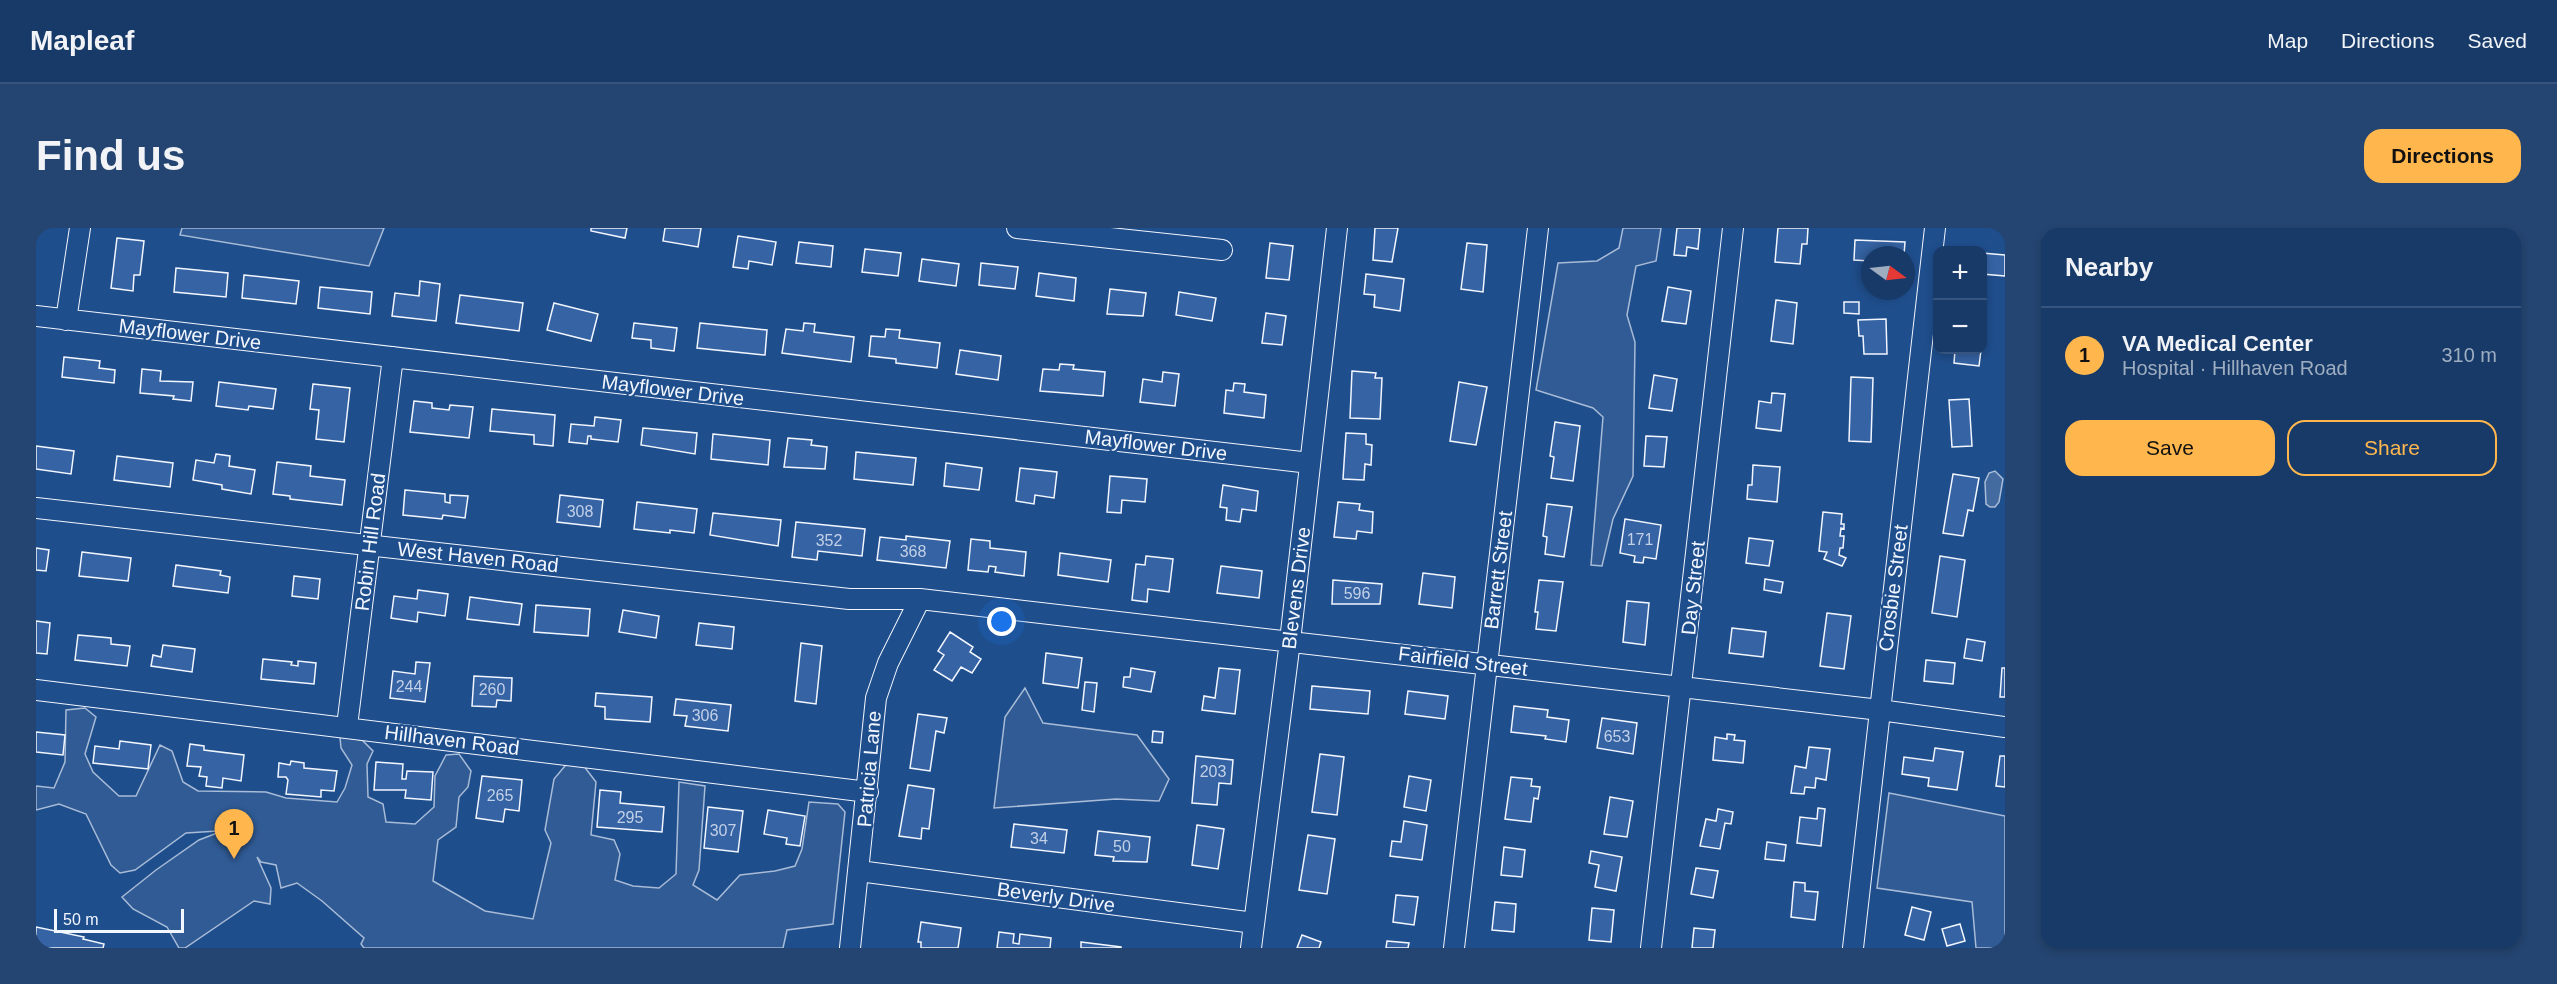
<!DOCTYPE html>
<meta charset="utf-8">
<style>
body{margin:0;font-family:Helvetica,sans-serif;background:#244571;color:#f1f3f6}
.controls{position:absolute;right:18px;top:18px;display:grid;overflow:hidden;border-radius:12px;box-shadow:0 3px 9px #0003}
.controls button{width:54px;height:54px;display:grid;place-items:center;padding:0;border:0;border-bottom:2px solid #36547d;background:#173a69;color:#f1f3f6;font:30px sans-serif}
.compass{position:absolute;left:1825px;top:18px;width:54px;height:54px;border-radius:50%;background:#173a69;box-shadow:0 3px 9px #0003;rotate:105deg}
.scale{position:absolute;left:18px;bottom:15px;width:130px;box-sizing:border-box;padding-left:6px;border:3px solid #f2f6ff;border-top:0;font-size:16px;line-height:21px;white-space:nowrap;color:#f2f6ff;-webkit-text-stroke:4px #1f4e8c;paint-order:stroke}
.you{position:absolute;left:966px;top:394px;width:21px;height:21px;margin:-15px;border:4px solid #fff;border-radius:50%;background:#1a73e8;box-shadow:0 0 0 9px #1a73e833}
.badge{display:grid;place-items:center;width:39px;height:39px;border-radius:50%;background:#ffb74d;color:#111;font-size:20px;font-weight:700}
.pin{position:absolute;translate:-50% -50px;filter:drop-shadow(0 2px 3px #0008)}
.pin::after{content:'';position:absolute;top:32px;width:21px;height:18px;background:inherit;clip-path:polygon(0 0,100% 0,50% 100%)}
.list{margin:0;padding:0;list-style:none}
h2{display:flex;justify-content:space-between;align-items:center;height:78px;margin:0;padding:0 24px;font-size:26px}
h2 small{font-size:20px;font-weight:400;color:#9eadc0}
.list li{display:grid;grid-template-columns:39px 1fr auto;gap:18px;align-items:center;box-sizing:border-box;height:96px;padding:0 24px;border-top:2px solid #36547d}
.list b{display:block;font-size:22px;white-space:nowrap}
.list p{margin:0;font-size:20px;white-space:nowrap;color:#9eadc0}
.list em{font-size:20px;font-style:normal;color:#9eadc0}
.actions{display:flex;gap:12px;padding:18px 24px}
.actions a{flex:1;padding:14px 0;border:2px solid #ffb74d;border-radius:18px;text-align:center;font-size:21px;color:#ffb74d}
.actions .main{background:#ffb74d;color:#111}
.map{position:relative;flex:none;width:1969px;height:720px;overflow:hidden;border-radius:18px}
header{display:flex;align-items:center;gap:36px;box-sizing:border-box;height:84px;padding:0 30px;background:#173a69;border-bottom:2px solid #36547d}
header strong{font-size:28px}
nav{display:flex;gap:33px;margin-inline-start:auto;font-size:21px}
.intro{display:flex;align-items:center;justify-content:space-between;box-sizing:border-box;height:144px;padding:0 36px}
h1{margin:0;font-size:42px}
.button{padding:15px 27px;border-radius:18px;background:#ffb74d;color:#111;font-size:21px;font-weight:700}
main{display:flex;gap:36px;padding:0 36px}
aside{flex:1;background:#173a69;border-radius:18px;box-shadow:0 3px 9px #0003}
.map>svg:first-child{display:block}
</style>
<header>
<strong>Mapleaf</strong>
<nav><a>Map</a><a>Directions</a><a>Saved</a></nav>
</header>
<div class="intro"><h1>Find us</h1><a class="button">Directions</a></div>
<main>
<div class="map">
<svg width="1969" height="720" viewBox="0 0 1969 720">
<rect width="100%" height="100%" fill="#1f4e8c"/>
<path fill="#305b95" stroke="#a8bbd7" stroke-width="1.5" d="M146,0H348L333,38L144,7Z
M1587,0H1625L1620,33L1600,38L1591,87L1599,114L1597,248L1577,291L1566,338L1555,337L1567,189L1557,180L1500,162L1522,35L1561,33L1583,20Z
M989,460L1007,495L1101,507L1133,551L1123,573L1080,571L958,580L969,489Z
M49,480L60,489L49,526L57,544L83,568H100L124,517L136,523L147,554L162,563L230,564L250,570L301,574L309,560L316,537L305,520L304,509L326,512L337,523L331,536L332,569L347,576L350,594L379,596L398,579L399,548L410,527L423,526L435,543L432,559L423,569L420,599L402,612L397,653L449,683L497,691L515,615L509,602L518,551L534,532L544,533L560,554L555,607L578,612L584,626L579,652L597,658L623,660L640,646L643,554L669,558L663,642L657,657L681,672L704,647L739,643L759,638L766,621L773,574L802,576L809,584L797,696L751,702L747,720H328L325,716L328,710L286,673L261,655L245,660L240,637L225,634L221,629L235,660L234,676L218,673L149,720H143L131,699L97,681L86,669L120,642L163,612L181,605L195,606L182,603L150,605L99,642L84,645L75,637L50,586L23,576L0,582V558L18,560L29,534L30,482Z
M1853,565L1969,588V720H1940L1936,674L1841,660Z"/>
<path fill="#446ba0" stroke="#a8bbd7" stroke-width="1.5" d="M1959,243L1967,251L1963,274L1959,279H1954L1950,276L1949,254L1953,245Z"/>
<path fill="#3563a3" stroke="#f2f6ff" stroke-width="1.5" d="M555,0H591L589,10L555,3Z
M629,0H665L662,19L627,13Z
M1339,0H1362L1356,34L1337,32Z
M1641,0H1664L1662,21L1651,19L1650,28L1638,27Z
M1742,0H1772L1771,16H1766L1764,36L1739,34Z
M702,8L740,14L736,37L713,33L712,41L697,39Z
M81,10L108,13L104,47H98L97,63L75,60Z
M1819,12L1869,14L1868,27H1834V33L1818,32Z
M763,14L797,18L795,39L760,35Z
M1234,15L1257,18L1253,52L1230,50Z
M1431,15L1451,17L1447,64L1425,61Z
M829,21L865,25L862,48L826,44Z
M1946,25L1969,27V48L1946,46Z
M886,31L923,36L920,58L883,53Z
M945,35L982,39L979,61L943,57Z
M140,40L192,45L190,69L138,64Z
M1003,45L1040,50L1038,73L1000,68Z
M1330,46L1368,51L1364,83L1338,79L1339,67L1328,66Z
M208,47L263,53L260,76L206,70Z
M384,53L404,56L400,93L356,88L359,65L383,68Z
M284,59L336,64L334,86L282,80Z
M1632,59L1655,63L1650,96L1626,93Z
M1074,61L1110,65L1107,88L1071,86Z
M1143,64L1180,70L1176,93L1140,87Z
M424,67L487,75L483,103L420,95Z
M1740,72L1761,75L1757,116L1735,113Z
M1808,74H1823V86L1808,85Z
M518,75L562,86L555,113L511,102Z
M1230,85L1250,88L1246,117L1226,115Z
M1850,91L1851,126H1828L1827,108H1823L1822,92Z
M598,95L641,100L638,123L615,120V112L596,110Z
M664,95L731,102L729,127L661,120Z
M768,95L779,96L778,104L818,109L815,134L746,125L750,101L767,103Z
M850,101L864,102L863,110L904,115L901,140L860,135V131L833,128L835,108L849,109Z
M924,122L965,128L962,152L920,146Z
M1919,122H1945L1943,138L1918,135Z
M28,129L64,133L63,140L79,142L78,155L26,149Z
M1024,136L1038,137L1037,141L1069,144L1067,168L1004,163L1007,141L1023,142Z
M106,141L125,143L124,153L157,154L155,173L137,171L138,168L104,165Z
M1316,143L1340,145L1339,150H1346L1344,191L1314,190Z
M1127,144L1143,146L1139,178L1104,174L1107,151L1126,154Z
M1618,147L1641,151L1636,183L1613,180Z
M1815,149L1837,150L1835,214L1813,213Z
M183,154L240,161L237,181L213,178L212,182L180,178Z
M1423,154L1451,159L1440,217L1414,213Z
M1198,155L1209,156L1208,164L1230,167L1228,190L1188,185L1190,162L1197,163Z
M277,156L314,160L308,214L280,211L283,182L274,181Z
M1736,165L1749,166L1745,203L1720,200L1723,173L1735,175Z
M1933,171L1936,218L1916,219L1913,172Z
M378,173L396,175V180L413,182L414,177L437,179L433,210L374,204Z
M456,181L519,187L517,218L498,216V207L454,203Z
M559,189L585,192L582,214L555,211V208H552L551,216L533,214L535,196L558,198Z
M1519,194L1544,198L1537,253L1515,250L1518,229L1514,228Z
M607,200L661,205L659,226L605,217Z
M1310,205L1330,206V216L1336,217L1335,237L1329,236L1328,252L1307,251Z
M677,206L734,212L732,237L675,231Z
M1610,208L1631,209L1628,239L1608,238Z
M752,210L776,212L775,217L791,219L789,241L748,239Z
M0,218L38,223L35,246L0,241Z
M820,224L880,230L877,257L818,251Z
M180,226L194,228L193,238L219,242L215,266L186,261V257L157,252L160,232L178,235Z
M81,228L137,235L134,259L78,252Z
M241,234L275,238L274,248L309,252L306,277L254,271V268L237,266Z
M910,235L946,240L943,262L908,258Z
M1717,237L1744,239L1741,274L1711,271L1712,257H1716Z
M984,240L1021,244L1018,270L999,267L998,276L980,273Z
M1917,246L1943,250L1937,283L1932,282L1927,308L1907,305Z
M1074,248L1111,251L1109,274L1086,272L1085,285L1071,284Z
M1187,257L1222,263L1220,283L1206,281L1204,294L1190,292L1191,280L1184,279Z
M369,262L409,266V274L414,275V267L432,268L429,290L407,287L406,291L367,287Z
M524,267L567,272L564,299L521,294Z
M601,274L661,281L658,305L634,302V305L598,301Z
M1302,274L1324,276L1323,282L1337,284L1336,305L1321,303L1320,311L1298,309Z
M1511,276L1536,279L1528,329L1509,326L1511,309L1507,308Z
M1787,284L1806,286L1805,296H1808V301L1805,300L1804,308H1808L1807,320H1804L1803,327L1810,330L1806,338L1788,331L1791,324L1783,323Z
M677,285L745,292L742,318L674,307Z
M1589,291L1625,297L1620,331L1608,329L1607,335L1598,334L1599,328L1584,325Z
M760,294L829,301L826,328L782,323L781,332L756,329Z
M870,308L914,313L910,340L841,332L844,309L870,312Z
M1713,310L1737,313L1733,338L1710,335Z
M935,311L954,313V320L990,324L988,348L959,344L960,339L953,338L952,344L932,342Z
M0,320L13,322L10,343L0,342Z
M46,324L95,330L92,353L43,348Z
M1024,325L1075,332L1072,354L1022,347Z
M1110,328L1137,331L1133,364L1112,361L1111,374L1096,372L1100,336L1109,337Z
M1904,328L1929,332L1921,389L1896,385Z
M140,337L185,343L184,347L194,349L192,365L137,358Z
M1185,338L1226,343L1223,370L1181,365Z
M1387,345L1419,349L1416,380L1383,376Z
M258,348L284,351L282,371L256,368Z
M1729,351L1747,354L1745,365L1728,362Z
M1297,352L1346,356L1344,376H1296Z
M1503,352L1527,354L1520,403L1500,401L1502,384H1499Z
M382,362L412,366L409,388L382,384L381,394L355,390L358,368L381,371Z
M434,369L486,376L483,397L431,391Z
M1591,373L1613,375L1609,417L1587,414Z
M500,377L554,381L552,408L498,404Z
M587,382L623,388L620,410L583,404Z
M1791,385L1815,388L1808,441L1784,438Z
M0,393L14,395L11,426L0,425Z
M663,395L698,399L696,421L660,417Z
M1696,400L1730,404L1727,429L1693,425Z
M914,404L937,419L934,424L945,431L936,445L925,439L916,453L898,442L908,427L902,423Z
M42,407L75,410V416L94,418L91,438L39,432Z
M1931,411L1949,414L1946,433L1928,430Z
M765,415L786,418L780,476L759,473Z
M127,417L159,421L156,444L115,438L117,427L125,429Z
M1010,425L1046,430L1042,460L1007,455Z
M227,431L256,434L255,437L262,438V433L280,435L278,456L225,451Z
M1890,432L1919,435L1917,456L1888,453Z
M380,434L394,435L389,474L354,470L357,443L379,446Z
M1095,440L1119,444L1115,464L1087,459L1088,449H1094Z
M1183,440L1204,442L1199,486L1166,482L1168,468L1179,470Z
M1966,440H1969V469H1964Z
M438,448L476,450L475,473L461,472L460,479L436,478Z
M1049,454L1061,455L1058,484L1046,482Z
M1276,458L1334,463L1332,486L1274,481Z
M1372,463L1412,468L1409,491L1369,486Z
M560,465L616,469L614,494L569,491V479L559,478Z
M640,471L695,477L692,503L649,498L651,488L638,487Z
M1478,478L1512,482L1511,489L1533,492L1530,514L1509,511L1510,508L1475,504Z
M882,486L911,490L908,505L900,503L894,543L874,540Z
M1566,490L1601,495L1597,526L1561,520Z
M1117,503L1127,504L1126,515L1116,514Z
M0,504L29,507L27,527L0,524Z
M1691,506L1699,507L1698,512L1709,513L1707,535L1677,532L1679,509L1691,511Z
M84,513L115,517L112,541L57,535L59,518L83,521Z
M154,516L168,518V522L208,527L205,553L187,550L186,560L170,558L171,549L163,548L165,539L151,538Z
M1773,519L1794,521L1790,552L1780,550L1779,560L1769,559L1768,566L1755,565L1759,538L1770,540Z
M1899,520L1927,524L1921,562L1892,558L1893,550L1866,546L1868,529L1897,533Z
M1284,526L1308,529L1301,587L1276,584Z
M1160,528L1197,532L1195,556L1183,555L1181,577L1156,575Z
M1964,528H1969V559L1960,558Z
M255,533L268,535V540L301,543L298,563L285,562V569L250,566L252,552L250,549H242L243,535L254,537Z
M340,534L367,536L366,551H370L371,543L397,544L395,572L369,570L370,562H338Z
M446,548L486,552L483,583L469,581L467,594L440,590Z
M1373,548L1395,552L1390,583L1368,579Z
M1475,549L1496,551L1495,558L1504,559L1502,571L1498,570L1495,594L1469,591Z
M872,557L898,561L893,601L886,600L885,611L863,608Z
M564,562L585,564L584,575L628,579L626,604L561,599Z
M1574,569L1597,573L1591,609L1568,606Z
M672,579L707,583L702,624L668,620Z
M1782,580L1789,581L1785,618L1761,615L1764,589L1781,591Z
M1682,581L1697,584L1695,596L1689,595L1684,621L1664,618L1670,591L1680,593Z
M732,582L769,588L764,618L750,616L751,610L728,606Z
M1368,593L1391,597L1386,632L1354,628L1356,613L1365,614Z
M978,596L1031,602L1028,625L975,619Z
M1161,597L1188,601L1182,641L1156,637Z
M1062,603L1114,609L1111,634L1077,633L1078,629L1059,627Z
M1272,607L1299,611L1291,666L1263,662Z
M1731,614L1750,617L1748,633L1729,631Z
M1468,619L1489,622L1486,649L1465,647Z
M1555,623L1586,629L1580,663L1559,659L1563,637L1553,635Z
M1660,640L1682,643L1677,670L1655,666Z
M1758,654L1769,655V663L1782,664L1779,692L1755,689Z
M1360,667L1382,669L1378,697L1357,694Z
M1459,674L1480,676L1478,704L1456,702Z
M1876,679L1895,684L1888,712L1869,707Z
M1556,680L1578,682L1575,714L1553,712Z
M885,694L925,700L922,720H885V714H882Z
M1924,696L1929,713L1911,718L1906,701Z
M0,699L48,709L47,711L68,716L67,720H0Z
M1658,700L1679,702L1677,720H1656Z
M963,704L978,706L977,715L983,716L984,706L1015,710L1014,720H961Z
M1266,707L1285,714L1283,720H1261Z
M1351,713L1373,715L1372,720H1350Z
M1045,714L1085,719V720H1045Z"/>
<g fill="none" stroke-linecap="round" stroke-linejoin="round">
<g stroke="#f2f6ff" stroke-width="22">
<path id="minor" d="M981,0L1186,22
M0,88L1274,235
M30,92L44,0
M0,280L813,371H884L1844,482L1969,499
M0,462L832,564
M311,498L357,129
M823,643L1218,695
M814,720L840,470L852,435L884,371
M1215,720L1254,413L1301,0
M1418,720L1502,0
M1615,720L1697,0
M1817,720L1899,0"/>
</g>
<use href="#minor" stroke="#1f4e8c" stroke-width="20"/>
</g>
<g text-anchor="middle" stroke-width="4.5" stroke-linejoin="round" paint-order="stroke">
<g font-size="16" fill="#c3d1e8">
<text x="544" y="289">308</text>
<text x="1604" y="317">171</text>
<text x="793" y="318">352</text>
<text x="877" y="329">368</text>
<text x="1321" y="371">596</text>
<text x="373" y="464">244</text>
<text x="456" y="467">260</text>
<text x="669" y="493">306</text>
<text x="1581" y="514">653</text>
<text x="1177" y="549">203</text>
<text x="464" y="573">265</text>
<text x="594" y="595">295</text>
<text x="687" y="608">307</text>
<text x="1003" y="616">34</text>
<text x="1086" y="624">50</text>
</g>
<g font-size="20" fill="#f2f6ff" stroke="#1f4e8c">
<text transform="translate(154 106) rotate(7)" y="7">Mayflower Drive</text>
<text transform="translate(637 162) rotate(7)" y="7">Mayflower Drive</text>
<text transform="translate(1120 217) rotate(7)" y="7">Mayflower Drive</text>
<text transform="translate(334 314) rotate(-83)" y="7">Robin Hill Road</text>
<text transform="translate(442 329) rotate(6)" y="7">West Haven Road</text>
<text transform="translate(1462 342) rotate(-83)" y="7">Barrett Street</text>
<text transform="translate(1260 360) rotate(-83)" y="7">Blevens Drive</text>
<text transform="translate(1657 360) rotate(-84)" y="7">Day Street</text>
<text transform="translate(1857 360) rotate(-83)" y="7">Crosbie Street</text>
<text transform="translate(1427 433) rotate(7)" y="7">Fairfield Street</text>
<text transform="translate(416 512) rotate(7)" y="7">Hillhaven Road</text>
<text transform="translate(833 541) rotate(-85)" y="7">Patricia Lane</text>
<text transform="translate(1020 669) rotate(8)" y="7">Beverly Drive</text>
</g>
</g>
</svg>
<div class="controls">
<button>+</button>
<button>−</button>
</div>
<svg class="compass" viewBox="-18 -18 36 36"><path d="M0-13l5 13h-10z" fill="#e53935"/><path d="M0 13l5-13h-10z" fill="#9eadc0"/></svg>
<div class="scale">50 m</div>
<div class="you"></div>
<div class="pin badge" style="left:198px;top:631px">1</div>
</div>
<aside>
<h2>Nearby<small></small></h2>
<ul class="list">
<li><span class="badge">1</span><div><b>VA Medical Center</b><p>Hospital · Hillhaven Road</p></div><em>310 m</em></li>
</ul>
<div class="actions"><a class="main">Save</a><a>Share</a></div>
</aside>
</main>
